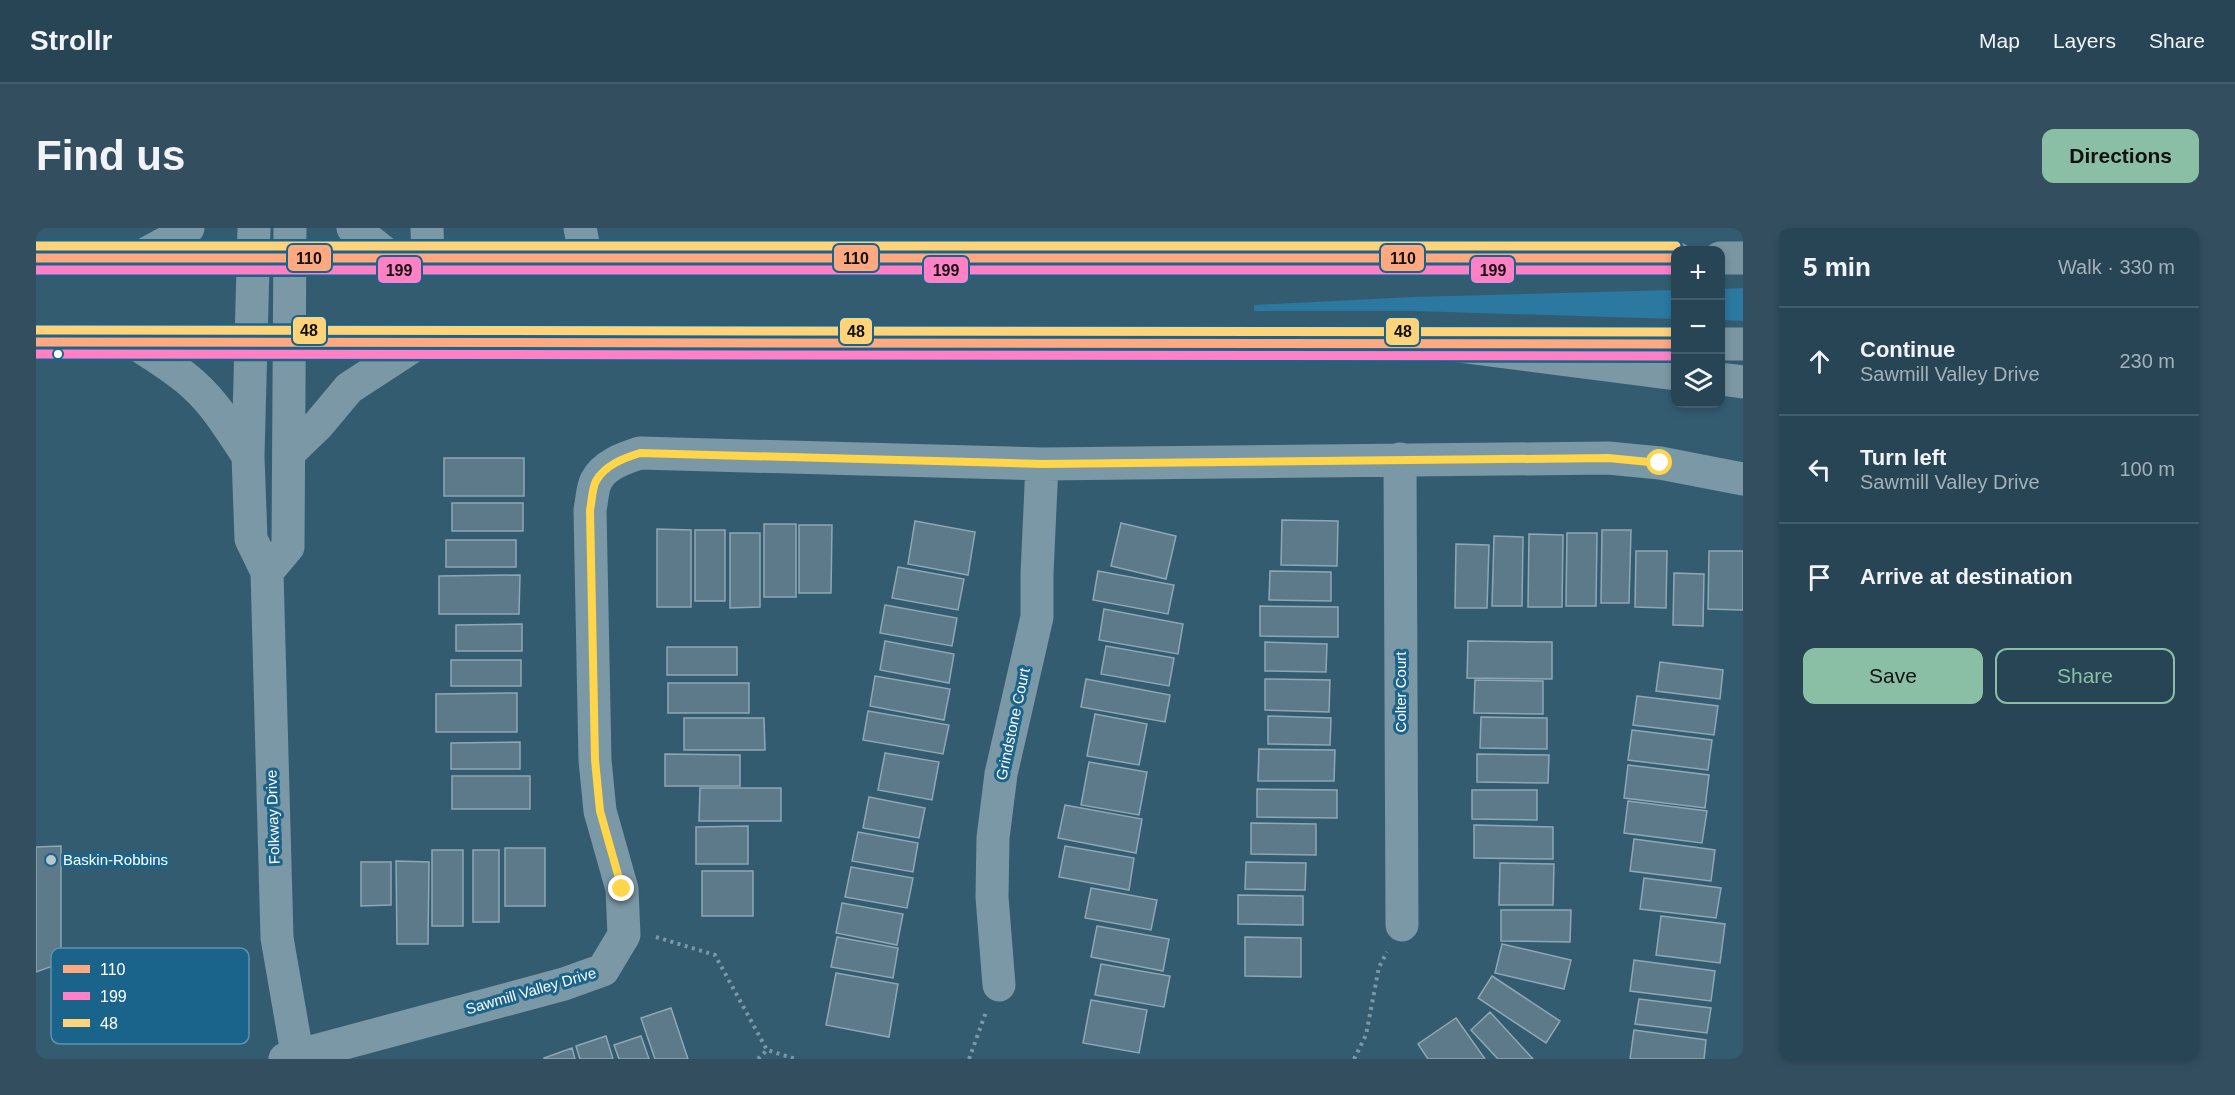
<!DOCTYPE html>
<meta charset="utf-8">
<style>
body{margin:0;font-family:Arial,sans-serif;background:#334f5f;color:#f1f3f6}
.controls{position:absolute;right:18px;top:18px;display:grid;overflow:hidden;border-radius:12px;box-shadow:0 3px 9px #0003}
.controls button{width:54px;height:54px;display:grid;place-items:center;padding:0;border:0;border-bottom:2px solid #435d6c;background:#274555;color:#f1f3f6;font:30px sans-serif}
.stop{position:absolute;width:18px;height:18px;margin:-14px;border:4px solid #ffd54a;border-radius:50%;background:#fff}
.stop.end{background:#ffd54a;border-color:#fff;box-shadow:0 2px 6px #0008}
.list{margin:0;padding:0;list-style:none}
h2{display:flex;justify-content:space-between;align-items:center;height:78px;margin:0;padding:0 24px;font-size:26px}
h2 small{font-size:20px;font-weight:400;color:#a4b1b9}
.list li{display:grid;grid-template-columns:39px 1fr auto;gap:18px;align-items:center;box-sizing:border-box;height:108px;padding:0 24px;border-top:2px solid #435d6c}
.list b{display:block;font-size:22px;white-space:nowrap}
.list p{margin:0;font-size:20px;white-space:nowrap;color:#a4b1b9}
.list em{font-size:20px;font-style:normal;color:#a4b1b9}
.actions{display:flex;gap:12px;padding:18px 24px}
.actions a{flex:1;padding:14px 0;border:2px solid #8abfa5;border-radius:12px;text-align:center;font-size:21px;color:#8abfa5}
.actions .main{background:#8abfa5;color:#111}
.icon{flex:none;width:33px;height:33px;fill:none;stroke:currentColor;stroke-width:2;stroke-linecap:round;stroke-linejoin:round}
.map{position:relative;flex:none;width:1707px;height:831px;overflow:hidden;border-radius:12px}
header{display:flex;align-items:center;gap:36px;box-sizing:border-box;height:84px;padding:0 30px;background:#274555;border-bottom:2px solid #435d6c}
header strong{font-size:28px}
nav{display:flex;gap:33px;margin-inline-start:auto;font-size:21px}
.intro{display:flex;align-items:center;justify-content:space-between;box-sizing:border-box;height:144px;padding:0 36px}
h1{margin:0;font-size:42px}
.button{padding:15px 27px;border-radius:12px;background:#8abfa5;color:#111;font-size:21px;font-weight:700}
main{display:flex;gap:36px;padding:0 36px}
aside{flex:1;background:#274555;border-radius:12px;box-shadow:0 3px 9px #0003}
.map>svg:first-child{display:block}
</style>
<header>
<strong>Strollr</strong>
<nav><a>Map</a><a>Layers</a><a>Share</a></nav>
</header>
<div class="intro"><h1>Find us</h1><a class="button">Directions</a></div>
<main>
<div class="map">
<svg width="1707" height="831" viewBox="0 0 1707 831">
<rect width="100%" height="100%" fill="#345c71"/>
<path fill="#2b79a0" d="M1707,60V93L1685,92V61Z
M1639,62V91L1379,83H1218V77L1376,69Z"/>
<path fill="#5c7a8a" stroke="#8fa7b4" stroke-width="1.5" d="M408,230H488V268H408Z
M416,275H487V303H416Z
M1246,292L1302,293L1301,338L1245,337Z
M879,293L939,304L932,347L872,336Z
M1085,295L1140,308L1130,351L1075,338Z
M728,296H760V369H728Z
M763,297H796L795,365H763Z
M621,301L655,302V379H621Z
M659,302H689V373H659Z
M1566,302H1595L1593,375H1565Z
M694,305H724V379L694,380Z
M1531,305H1561L1560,378H1530Z
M1493,306L1527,307L1526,379H1492Z
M1458,308L1487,309L1486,378H1456Z
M410,312H480V339H410Z
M1420,316L1453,317L1451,380H1419Z
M1600,323H1631L1630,380L1599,379Z
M1673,323H1707V382L1672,381Z
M862,339L928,351L922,382L856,370Z
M1062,343L1138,357L1132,386L1057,372Z
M1234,343L1295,344V373L1233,372Z
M1638,345L1668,346L1667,398L1637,397Z
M484,347L483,386H403V348Z
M849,377L921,390L916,418L844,405Z
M1224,378L1302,379V409L1224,408Z
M1068,381L1147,396L1142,426L1063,412Z
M486,396V423H420V397Z
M849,413L918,426L913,455L844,442Z
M1432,413L1516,414V451L1431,450Z
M1229,414L1291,416L1290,444L1229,443Z
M1070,418L1138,430L1133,458L1065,446Z
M631,419H701V447H631Z
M415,432H485V458H415Z
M1624,434L1687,442L1684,471L1620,463Z
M839,448L914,461L908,492L834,478Z
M1050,451L1134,467L1129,494L1045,479Z
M1229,451L1294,452L1293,484L1229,482Z
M1439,452L1507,453V486L1438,485Z
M632,455H713V485H632Z
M481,465V504H400V466Z
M1601,468L1682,478L1678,507L1597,497Z
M832,483L913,497L907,526L827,512Z
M1059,486L1111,496L1103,537L1051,528Z
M1232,488L1295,490L1294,517L1232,516Z
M1445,489L1511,490V521L1444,520Z
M648,490H728L729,522H648Z
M1596,502L1676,512L1672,542L1592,532Z
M484,514V541H415V515Z
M1223,521L1299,522L1298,553H1222Z
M849,525L903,534L896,572L842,562Z
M629,526L704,527V558H629Z
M1441,526L1513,527L1512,555L1441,554Z
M1053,534L1111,544L1103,587L1045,577Z
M1592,537L1673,547L1669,580L1588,570Z
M416,548H494V581H416Z
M664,560H745V593H663Z
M1221,561L1301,562V590L1221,589Z
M1436,562H1501V592L1436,591Z
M833,569L889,580L883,610L827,600Z
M1592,573L1671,583L1666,615L1588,605Z
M1029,577L1106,591L1100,625L1022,610Z
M1215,595L1280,596V627L1215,626Z
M1438,597L1517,599V631L1438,630Z
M712,598V636H660V599Z
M822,604L882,615L877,644L816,633Z
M1598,611L1679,622L1675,653L1594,643Z
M25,618V735L0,744V619Z
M1029,618L1098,630L1093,662L1023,649Z
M469,620H509V678H469Z
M396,622H427V698H396Z
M437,622H463V694H437Z
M360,633L393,634L392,716H361Z
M325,634H355V677L325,678Z
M1210,634L1270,635L1269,662L1209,661Z
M1464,635L1518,636L1517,677H1463Z
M815,639L877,650L871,680L809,669Z
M666,643H717V688H666Z
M1608,650L1685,660L1680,690L1604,681Z
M1055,660L1121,672L1115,702L1049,690Z
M1202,667L1267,668V697L1202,696Z
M806,675L867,686L861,717L800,705Z
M1465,682H1535L1534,714L1465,713Z
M1625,688L1689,696L1684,735L1620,727Z
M1061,698L1133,711L1127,743L1055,729Z
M801,709L862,720L857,750L795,739Z
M1209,709L1265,710V749L1209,748Z
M1466,716L1535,732L1528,761L1459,745Z
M1598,732L1679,743L1675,773L1594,763Z
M1065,736L1134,748L1128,779L1059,767Z
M800,745L862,756L853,809L790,797Z
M1456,748L1524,793L1510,815L1442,770Z
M1603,771L1675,780L1671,805L1599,796Z
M1055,772L1111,782L1103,825L1047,815Z
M635,780L652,831H619L605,790Z
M1454,784L1497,831H1462L1435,802Z
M1420,790L1449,831H1392L1382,816Z
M1598,802L1670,812L1668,831H1594Z
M570,808L577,831H544L540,818Z
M605,808L613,831H583L578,817Z
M536,820L539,831H508V830Z"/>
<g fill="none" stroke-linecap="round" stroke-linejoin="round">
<path stroke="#7b98a6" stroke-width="4" stroke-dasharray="3 4.5" stroke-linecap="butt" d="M620,709L679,727L731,822L760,831
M722,831L731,822
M933,831L950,784
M1318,831L1330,807L1343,739L1351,724"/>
<path stroke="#7b98a6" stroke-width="33" d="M218,0L212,228L215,311L231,344L241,710L262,831
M317,0L355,30
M391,0L392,30
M544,0L550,30
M102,30L137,11L152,0
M99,115C120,129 141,141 159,158C181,178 196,204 212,228
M253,225L282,197L313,160L382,115
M1364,231L1366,697
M231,344L252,319L254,0
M963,757L956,669L957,610L965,546L1001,389V346L1006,236
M249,831L528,756L567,742L588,707L586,661L564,583L559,532L554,282C556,273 556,261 560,253C568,237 588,230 604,225L1006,236L1572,230L1624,235L1707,251"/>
<path stroke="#7a96a3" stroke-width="33" d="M0,30H1640
M1684,30H1707
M0,114L1437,116
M1494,116H1640
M1684,116H1707"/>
<path stroke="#7c98a4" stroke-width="33" d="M1407,116L1640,146
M1684,151L1707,154"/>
<g stroke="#1a648b" stroke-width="14">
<path id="bus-1" d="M0,30H1640
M0,114L1640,116"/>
</g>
<g stroke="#1a648b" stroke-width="14">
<path id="bus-2" d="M0,42H1640
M0,126L1640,128"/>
</g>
<g stroke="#1a648b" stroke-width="14">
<path id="bus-3" d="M0,18H1640
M0,102L1640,104"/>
</g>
<use href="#bus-1" stroke="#ffa980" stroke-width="9"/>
<use href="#bus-2" stroke="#ff80c5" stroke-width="9"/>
<use href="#bus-3" stroke="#ffd37a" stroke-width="9"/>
</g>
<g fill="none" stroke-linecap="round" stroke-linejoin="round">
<path stroke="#ffd54a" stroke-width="8" d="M586,661L564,583L559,532L554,282C556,273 556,260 560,253C569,237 588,230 604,225L1006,236L1572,230L1624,235"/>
</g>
<circle fill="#fff" stroke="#1a648b" stroke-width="2" cx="22" cy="126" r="5"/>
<circle fill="#b8c6cd" stroke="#1a648b" stroke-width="2" cx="15" cy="632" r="6"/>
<g text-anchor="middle" stroke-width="6" stroke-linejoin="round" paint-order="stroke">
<g font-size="15" fill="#fff" stroke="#1a648b">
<text transform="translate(1365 464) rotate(-90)" y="5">Colter Court</text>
<text transform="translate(977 496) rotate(-78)" y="5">Grindstone Court</text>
<text transform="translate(237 589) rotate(-92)" y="5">Folkway Drive</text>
<text transform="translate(495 763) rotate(-16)" y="5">Sawmill Valley Drive</text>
</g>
<g font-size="15" fill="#fff" stroke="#1a648b" text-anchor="start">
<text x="27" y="637">Baskin-Robbins</text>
</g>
</g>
<rect x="15" y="720" width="198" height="96" rx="9" fill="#1a648b" stroke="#5f92ae" stroke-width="1.5"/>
<rect x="27" y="737" width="27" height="8" fill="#ffa980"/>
<rect x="27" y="764" width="27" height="8" fill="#ff80c5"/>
<rect x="27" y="791" width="27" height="8" fill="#ffd37a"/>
<g font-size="16" fill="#fff">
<text x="64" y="747">110</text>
<text x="64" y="774">199</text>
<text x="64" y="801">48</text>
</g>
<g stroke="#1a648b" stroke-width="2">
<rect x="251" y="16" width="45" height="28" rx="6" fill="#ffa980"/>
<rect x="797" y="16" width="46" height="28" rx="6" fill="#ffa980"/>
<rect x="1344" y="16" width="45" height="28" rx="6" fill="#ffa980"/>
<rect x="341" y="28" width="45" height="28" rx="6" fill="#ff80c5"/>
<rect x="887" y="28" width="46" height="28" rx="6" fill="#ff80c5"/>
<rect x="1434" y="28" width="45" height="28" rx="6" fill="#ff80c5"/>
<rect x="256" y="88" width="35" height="29" rx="6" fill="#ffd37a"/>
<rect x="803" y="89" width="34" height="28" rx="6" fill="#ffd37a"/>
<rect x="1349" y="89" width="35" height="29" rx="6" fill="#ffd37a"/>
</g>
<g font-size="16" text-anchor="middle" font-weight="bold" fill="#111">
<text x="273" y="36">110</text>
<text x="820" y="36">110</text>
<text x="1367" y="36">110</text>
<text x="363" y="48">199</text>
<text x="910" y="48">199</text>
<text x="1457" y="48">199</text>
<text x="273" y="108">48</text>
<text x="820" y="109">48</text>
<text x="1367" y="109">48</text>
</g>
</svg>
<div class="controls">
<button>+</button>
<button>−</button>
<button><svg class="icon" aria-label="layers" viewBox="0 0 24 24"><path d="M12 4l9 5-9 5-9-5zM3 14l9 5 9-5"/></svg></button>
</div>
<div class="stop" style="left:1624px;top:235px"></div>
<div class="stop end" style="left:586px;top:661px"></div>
</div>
<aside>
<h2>5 min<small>Walk · 330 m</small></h2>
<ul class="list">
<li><svg class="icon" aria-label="ahead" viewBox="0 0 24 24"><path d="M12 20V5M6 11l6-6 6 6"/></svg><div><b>Continue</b><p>Sawmill Valley Drive</p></div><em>230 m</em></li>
<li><svg class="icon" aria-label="left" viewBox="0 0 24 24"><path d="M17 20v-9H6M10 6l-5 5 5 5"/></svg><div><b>Turn left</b><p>Sawmill Valley Drive</p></div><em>100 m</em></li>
<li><svg class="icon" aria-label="arrive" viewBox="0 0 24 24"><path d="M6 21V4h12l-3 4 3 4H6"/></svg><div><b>Arrive at destination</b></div></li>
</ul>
<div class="actions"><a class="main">Save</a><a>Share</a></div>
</aside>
</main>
